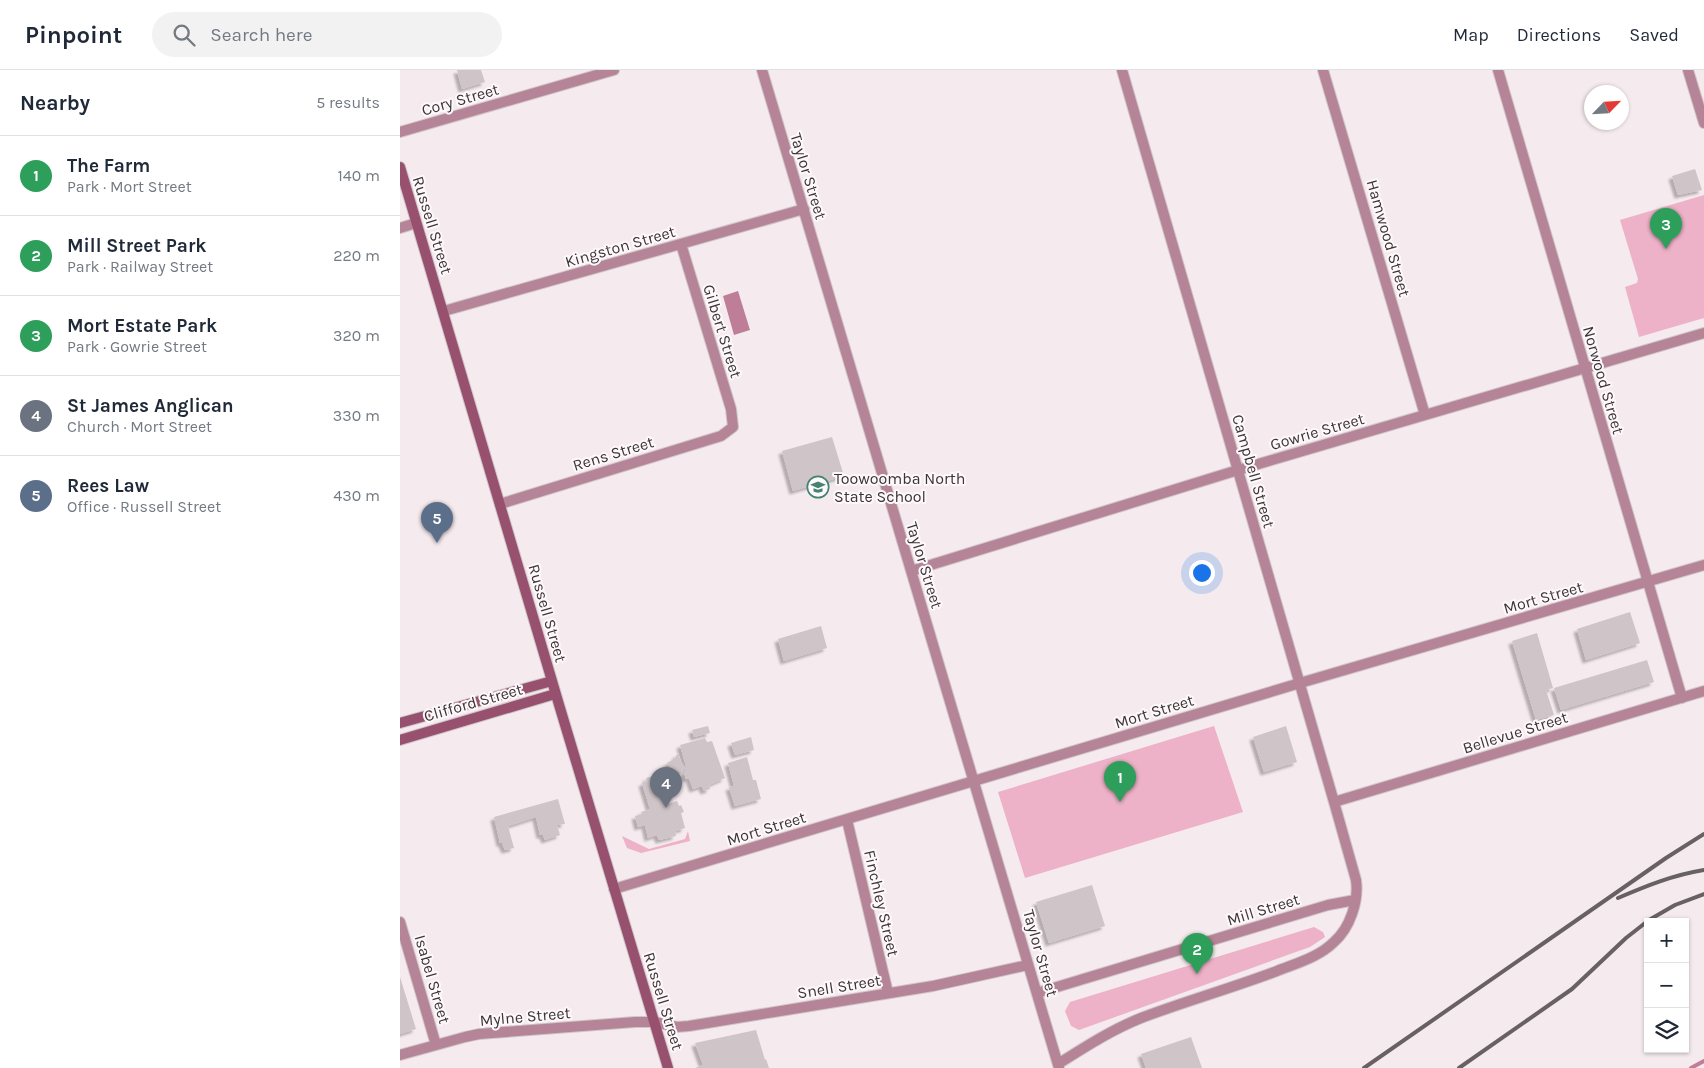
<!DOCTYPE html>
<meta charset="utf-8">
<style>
body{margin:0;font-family:Karla,sans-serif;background:#f2f2f3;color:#1f2937}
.controls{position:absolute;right:15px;bottom:15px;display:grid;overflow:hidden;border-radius:0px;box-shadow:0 1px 4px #0004}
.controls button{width:45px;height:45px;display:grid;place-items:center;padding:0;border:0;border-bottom:1px solid #e0e1e3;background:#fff;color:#1f2937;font:25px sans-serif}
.compass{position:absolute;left:1184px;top:15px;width:45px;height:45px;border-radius:50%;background:#fff;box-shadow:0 1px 4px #0004;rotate:65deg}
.you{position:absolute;left:801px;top:502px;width:18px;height:18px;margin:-12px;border:4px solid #fff;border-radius:50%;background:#1a73e8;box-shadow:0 0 0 8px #1a73e833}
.badge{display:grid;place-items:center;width:32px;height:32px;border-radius:50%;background:#428372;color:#fff;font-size:16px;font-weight:700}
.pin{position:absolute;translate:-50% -41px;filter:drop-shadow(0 1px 2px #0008)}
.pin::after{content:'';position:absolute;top:26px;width:18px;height:15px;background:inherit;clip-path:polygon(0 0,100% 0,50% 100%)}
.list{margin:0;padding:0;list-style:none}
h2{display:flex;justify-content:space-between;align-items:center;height:65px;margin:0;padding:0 20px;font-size:21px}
h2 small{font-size:16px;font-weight:400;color:#747a83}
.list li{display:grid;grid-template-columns:32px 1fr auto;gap:15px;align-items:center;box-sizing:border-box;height:80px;padding:0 20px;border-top:1px solid #e0e1e3}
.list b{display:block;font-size:19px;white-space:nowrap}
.list p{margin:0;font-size:16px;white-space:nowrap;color:#747a83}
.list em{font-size:16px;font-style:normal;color:#747a83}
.icon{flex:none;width:28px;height:28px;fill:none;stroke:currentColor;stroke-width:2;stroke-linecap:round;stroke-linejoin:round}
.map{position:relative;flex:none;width:1304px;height:998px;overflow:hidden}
header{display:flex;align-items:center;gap:30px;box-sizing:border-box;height:70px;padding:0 25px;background:#fff;border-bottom:1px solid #e0e1e3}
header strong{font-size:24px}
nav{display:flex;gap:28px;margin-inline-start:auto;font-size:18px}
.search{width:350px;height:45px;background:#f2f2f3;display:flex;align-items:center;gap:12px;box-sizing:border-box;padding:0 18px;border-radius:28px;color:#747a83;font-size:19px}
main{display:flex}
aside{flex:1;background:#fff}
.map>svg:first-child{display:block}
</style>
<header>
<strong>Pinpoint</strong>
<div class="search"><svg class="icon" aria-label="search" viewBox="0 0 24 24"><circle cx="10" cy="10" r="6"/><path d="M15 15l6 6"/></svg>Search here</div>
<nav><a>Map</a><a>Directions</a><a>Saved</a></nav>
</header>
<main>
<aside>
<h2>Nearby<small>5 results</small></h2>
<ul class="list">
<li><span class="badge" style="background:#2e9e5b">1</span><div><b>The Farm</b><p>Park · Mort Street</p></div><em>140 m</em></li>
<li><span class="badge" style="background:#2e9e5b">2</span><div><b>Mill Street Park</b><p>Park · Railway Street</p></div><em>220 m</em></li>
<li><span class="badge" style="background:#2e9e5b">3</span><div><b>Mort Estate Park</b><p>Park · Gowrie Street</p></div><em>320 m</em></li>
<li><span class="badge" style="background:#6b7280">4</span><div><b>St James Anglican</b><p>Church · Mort Street</p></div><em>330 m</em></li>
<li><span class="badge" style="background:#5c6f8a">5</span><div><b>Rees Law</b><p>Office · Russell Street</p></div><em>430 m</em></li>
</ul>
</aside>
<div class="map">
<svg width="1304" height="998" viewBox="0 0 1304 998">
<defs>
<filter id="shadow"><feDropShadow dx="-3.5" dy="3.5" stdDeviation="1" flood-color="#0004"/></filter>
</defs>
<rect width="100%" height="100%" fill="#f5eaed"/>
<path fill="#edb2c7" d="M1304,125V248L1239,267L1225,217L1237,213L1238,209L1220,150Z
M814,656L843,742L625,808L598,722Z
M288,761L290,771L241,783L227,778L222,766L249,779L285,769Z
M914,857L923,862L925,867L910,877L679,960L671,956L665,941L670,932Z"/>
<path fill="#be7e97" d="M338,221L350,260L334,265L323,226Z"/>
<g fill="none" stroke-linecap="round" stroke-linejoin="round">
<path stroke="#be7e97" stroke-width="4" d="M1291,998L1304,991"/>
</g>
<path fill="#cfc4c8" filter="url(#shadow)" d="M57,0H81L85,12L62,19Z
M1295,99L1302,120L1278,125L1272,106Z
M432,367L444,406L393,421L382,381Z
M1230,542L1240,573L1186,590L1177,559Z
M421,556L427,578L384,591L378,569Z
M1137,563L1153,618L1146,620L1154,645L1136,650L1112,571Z
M1247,590L1254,612L1161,640L1154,618Z
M308,656L310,663L294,667L292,660Z
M886,656L897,692L864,702L853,667Z
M351,667L354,680L335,685L331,673Z
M305,668L307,672L312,671L325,708L309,715L310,719L304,721L302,716L293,719L289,708L286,709L284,702L287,700L280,675Z
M278,683L281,692L286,699L275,703L267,693L274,689Z
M347,687L353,710H356L361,729L335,736L329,717L334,716L328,693Z
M272,704L274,705L277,713L275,715L262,717L268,734L277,731L279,736L281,735L284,742L281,743L285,758L275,761L276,766L259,770L257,765L248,768L245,755L238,757L235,746L242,744L241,742L250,739L242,713L247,711L246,708L254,706L255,709H260Z
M158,729L165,754L157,755L160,765L145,770L143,765H140L136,747L108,756L114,778L105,780L102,773H100L94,747Z
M692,815L705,856L649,873L636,832Z
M0,907L16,959L0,964Z
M356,960L365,990L366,989L369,998H295L303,995L295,973Z
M791,967L802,998H746L741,984Z"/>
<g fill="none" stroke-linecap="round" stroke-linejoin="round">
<g stroke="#d0c6c9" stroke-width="12">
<path id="minor" d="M362,0L659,998
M923,0L1025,345
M1098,0L1282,628
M1288,0L1304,53
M0,62L214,0
M0,158L16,153
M44,241L404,139
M100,434L321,366L333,357L331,339L281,174
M511,501L838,400L1304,263
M934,732L1304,621
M447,750L488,923
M0,852L36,975
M637,923L928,835L955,830
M0,985L65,967L79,964L235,952H255L277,957L289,956L533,916L628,895
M658,994C685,977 711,960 741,948C786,931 832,918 877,901C897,893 919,887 934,872C950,858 959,831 956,810L934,732L722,0"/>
</g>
<g stroke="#d0c6c9" stroke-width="12">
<path id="tertiary" d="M214,819L900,613L1304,495"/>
</g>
<g stroke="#d0c6c9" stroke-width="12">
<path id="secondary" d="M0,97L160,638L268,998
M0,653L152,611
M0,670L155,624"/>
</g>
<use href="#minor" stroke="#b68497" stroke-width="10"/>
<use href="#tertiary" stroke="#b68497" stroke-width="10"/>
<use href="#secondary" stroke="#97516e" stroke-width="10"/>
<path stroke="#676163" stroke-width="4" d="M1218,828C1246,816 1273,805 1304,800
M964,998L1266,788L1304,764
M1059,998L1172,919L1226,868L1249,850L1275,835L1304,824"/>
</g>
<defs>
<g id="school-ring" transform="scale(1.125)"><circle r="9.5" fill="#fff8fa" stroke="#428372" stroke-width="1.5"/><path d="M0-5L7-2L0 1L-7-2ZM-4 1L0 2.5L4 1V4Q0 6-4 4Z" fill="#428372"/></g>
</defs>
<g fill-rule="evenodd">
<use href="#school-ring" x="418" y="417"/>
</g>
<g text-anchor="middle" stroke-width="4" stroke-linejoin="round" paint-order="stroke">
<g font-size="16" fill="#3a3637" stroke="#fff8fa">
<text transform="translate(60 29) rotate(-16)" y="6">Cory Street</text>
<text transform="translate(409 106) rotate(73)" y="6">Taylor Street</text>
<text transform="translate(33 155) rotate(73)" y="6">Russell Street</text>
<text transform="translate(989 168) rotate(74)" y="6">Hamwood Street</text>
<text transform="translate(220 176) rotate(-16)" y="6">Kingston Street</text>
<text transform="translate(323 261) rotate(73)" y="6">Gilbert Street</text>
<text transform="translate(1204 310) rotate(74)" y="6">Norwood Street</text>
<text transform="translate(917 361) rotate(-16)" y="6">Gowrie Street</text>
<text transform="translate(213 383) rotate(-17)" y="6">Rens Street</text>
<text transform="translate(854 401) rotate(74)" y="6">Campbell Street</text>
<text transform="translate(525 495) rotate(73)" y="6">Taylor Street</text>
<text transform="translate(1143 527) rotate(-16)" y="6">Mort Street</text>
<text transform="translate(148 543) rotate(74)" y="6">Russell Street</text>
<text transform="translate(73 632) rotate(-16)" y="6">Clifford Street</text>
<text transform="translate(754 641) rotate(-17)" y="6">Mort Street</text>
<text transform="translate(1115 662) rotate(-17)" y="6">Bellevue Street</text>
<text transform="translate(366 758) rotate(-17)" y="6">Mort Street</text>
<text transform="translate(482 833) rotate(77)" y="6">Finchley Street</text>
<text transform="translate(863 839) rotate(-17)" y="6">Mill Street</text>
<text transform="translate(641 883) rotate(74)" y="6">Taylor Street</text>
<text transform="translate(33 909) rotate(74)" y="6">Isabel Street</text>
<text transform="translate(439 916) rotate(-9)" y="6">Snell Street</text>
<text transform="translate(264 931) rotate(73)" y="6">Russell Street</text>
<text transform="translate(125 946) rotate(-5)" y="6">Mylne Street</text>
</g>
<g font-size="16" fill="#3a3637" stroke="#fff8fa" text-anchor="start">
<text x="434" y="414">Toowoomba North<tspan x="434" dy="18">State School</tspan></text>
</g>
</g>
</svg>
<div class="controls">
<button>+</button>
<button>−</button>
<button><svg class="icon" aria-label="layers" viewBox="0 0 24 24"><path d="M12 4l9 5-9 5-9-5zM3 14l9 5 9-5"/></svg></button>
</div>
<svg class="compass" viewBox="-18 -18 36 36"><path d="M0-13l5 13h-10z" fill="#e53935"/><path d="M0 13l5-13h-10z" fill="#747a83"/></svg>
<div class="you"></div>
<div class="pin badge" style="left:720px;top:732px;background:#2e9e5b">1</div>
<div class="pin badge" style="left:797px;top:904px;background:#2e9e5b">2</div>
<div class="pin badge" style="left:1266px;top:179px;background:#2e9e5b">3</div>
<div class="pin badge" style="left:266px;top:738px;background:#6b7280">4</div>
<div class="pin badge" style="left:37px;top:473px;background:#5c6f8a">5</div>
</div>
</main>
